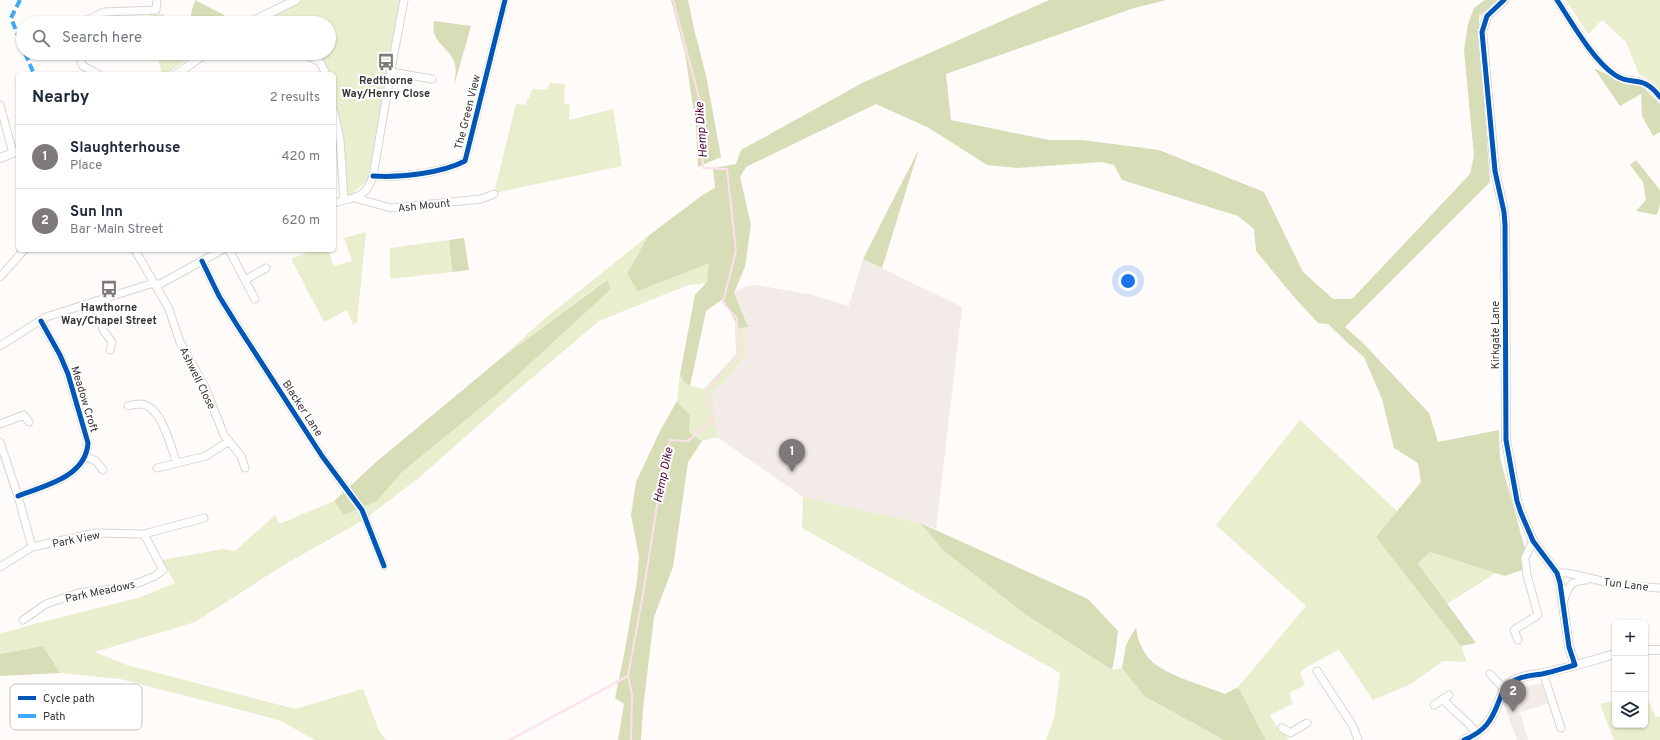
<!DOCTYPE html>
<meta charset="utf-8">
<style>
body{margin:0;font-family:Overpass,sans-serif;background:#f2f2f3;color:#1f2937}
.controls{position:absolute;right:12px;bottom:12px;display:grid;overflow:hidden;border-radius:6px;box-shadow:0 1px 3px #0004}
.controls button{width:36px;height:36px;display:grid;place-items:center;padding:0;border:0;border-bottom:1px solid #e0e1e3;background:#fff;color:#1f2937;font:20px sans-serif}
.you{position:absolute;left:1128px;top:281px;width:14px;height:14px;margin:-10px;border:3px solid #fff;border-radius:50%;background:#1a73e8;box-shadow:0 0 0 6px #1a73e833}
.badge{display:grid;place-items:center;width:26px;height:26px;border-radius:50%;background:#7d7a79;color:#fff;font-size:13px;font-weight:700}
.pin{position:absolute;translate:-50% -33px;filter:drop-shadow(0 1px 2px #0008)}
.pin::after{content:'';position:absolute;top:21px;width:14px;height:12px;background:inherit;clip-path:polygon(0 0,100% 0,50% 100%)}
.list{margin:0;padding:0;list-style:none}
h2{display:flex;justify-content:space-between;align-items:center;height:52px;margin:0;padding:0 16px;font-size:17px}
h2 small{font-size:13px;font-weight:400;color:#747a83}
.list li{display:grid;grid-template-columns:26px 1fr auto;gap:12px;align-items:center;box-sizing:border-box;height:64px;padding:0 16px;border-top:1px solid #e0e1e3}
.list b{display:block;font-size:15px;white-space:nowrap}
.list p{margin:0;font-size:13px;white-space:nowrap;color:#747a83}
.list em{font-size:13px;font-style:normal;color:#747a83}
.icon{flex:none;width:22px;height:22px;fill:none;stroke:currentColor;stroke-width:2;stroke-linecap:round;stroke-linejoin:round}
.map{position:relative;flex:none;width:1660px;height:740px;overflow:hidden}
.search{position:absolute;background:#fff;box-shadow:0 1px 3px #0004;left:16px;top:16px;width:320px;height:44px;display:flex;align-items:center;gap:10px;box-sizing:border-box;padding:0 14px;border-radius:22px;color:#747a83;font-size:15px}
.panel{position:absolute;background:#fff;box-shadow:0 1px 3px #0004;left:16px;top:72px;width:320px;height:180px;border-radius:6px}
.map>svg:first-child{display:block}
</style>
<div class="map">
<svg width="1660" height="740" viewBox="0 0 1660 740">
<rect width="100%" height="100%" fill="#fefbf9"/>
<path fill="#f3ebe7" d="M863,259L962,307L936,529L920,523L803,497L717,437L712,392L723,383L745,356L743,327H747L734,293L746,286L756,285L813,295L849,306Z
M1541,683L1548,704L1520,712L1528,740H1517L1504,705L1506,696L1514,689Z"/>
<path fill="#e9eecf" d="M296,0H404L373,176L344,200L334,112V74H326L323,66L303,53H329V23H257Z
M1566,0H1660V90L1653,82L1639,74L1626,42L1602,20L1588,34Z
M164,14L165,23H151L150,15Z
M156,53H195L167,74H162Z
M550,83L565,84L564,104H570L569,120L613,109L622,166L494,193L516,104L525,105L533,89L547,90Z
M366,232L357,322L353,325L347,310L324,322L291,259L306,253L305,250H328L334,266L352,261L344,238Z
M648,236L627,274L709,262L707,283L688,285L599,321L519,389L420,477L362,521L287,563L195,622L95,652L127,665L295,709L363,689L380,733L387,740H315L279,720L120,679L60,673L43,646L0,654V634L34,624L141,597L175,583L162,560L223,549L235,551L275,515L279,524L334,501L344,515L377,501L402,472L496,395L611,289L606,280L500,359L543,320Z
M449,240L452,272L390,279V248Z
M735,322L739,327H743L745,356L723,383L712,392L717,437L702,441L689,432L690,415L677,401L680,374C686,386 691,386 704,389L736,354Z
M1300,420L1397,511L1377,537L1461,646L1467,662L1443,661L1411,684L1373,700L1339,650L1308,666L1300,672L1305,685L1289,693L1293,704L1270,715L1279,731L1286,735L1288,740H1266L1238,687L1306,606L1216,525Z
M803,497L920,523L944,551L1111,670L1122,668L1144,696L1224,740H1046L1054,718L1060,673L802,528Z
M1430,552L1496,573L1447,604L1418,565Z
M1645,695L1656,717H1660V740H1614L1600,704L1615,700V725H1645Z"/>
<path fill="#d7ddb6" d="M195,0L224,15V23H191V13Z
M671,0H688L695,33L706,75L721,157L698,167L696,128L685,53Z
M1049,0H1166L1134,8L946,74L951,120L1049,140H1082L1159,150L1264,192L1303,272L1333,299H1352L1470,174L1474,156L1464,50L1468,24L1474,8L1485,0H1498L1479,16V32L1490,182L1345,327L1363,343L1429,413L1438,442L1499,430L1500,458L1530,567L1505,576L1430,552L1418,564L1476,643L1461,646L1376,537L1421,482L1418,463L1394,448L1382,399L1364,357L1350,345L1328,324L1318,323L1294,297L1256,251L1254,229L1238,216L1122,180L1114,165L1102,162L1017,168L987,165L929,128L876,104L746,167L740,177L751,225L745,267L734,293L748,327L739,328L723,299L706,311L690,386L684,382L680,374L695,295L707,282L709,263L638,291L627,274L648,236L704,194L715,188L713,168L736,164L741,150L864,82Z
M434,21L471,26L454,86C455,79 457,68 454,61C447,45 430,42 434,21Z
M1594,68L1618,80L1643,87L1660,104V132L1653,136L1642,116L1641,94L1620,106Z
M919,149L882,268L863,259Z
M1636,160L1660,190V204L1657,215L1636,211L1646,200L1643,182L1630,165Z
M464,238L469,270L452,272L449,240Z
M607,280L611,289L496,395L402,472L377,501L344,515L334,501L375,463L500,359Z
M677,401L690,415L689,432L702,441L688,462L673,567L654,617L643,709L641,740H618L624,704L615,698L624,655L637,581L639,557L631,515L636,482L660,431Z
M920,523L1088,599L1118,631L1116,649L1112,670L1024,613L944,551Z
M1136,627C1137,638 1141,647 1147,656C1158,673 1205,686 1225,694L1238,687L1266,740H1224L1144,696L1122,668L1126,645Z
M43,646L60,673L0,676V654Z"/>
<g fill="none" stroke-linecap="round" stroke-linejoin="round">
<path stroke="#fee0ed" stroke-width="2" d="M628,676L632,694L631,740
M510,740L628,676L643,594L664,461L670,440L688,441L712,421V411L706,390L738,356L737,319L723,302L736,251L727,169L703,168L702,109L673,0"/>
<g stroke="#d8d6d4" stroke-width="9">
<path id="minor" d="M1557,0C1572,23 1593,60 1615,75C1632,87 1642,73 1660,97
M82,23L104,12L156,10L157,0
M78,53L83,66L98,74
M302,53L320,62L326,74
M240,54L241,53
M391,72L432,79
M0,105L13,153
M334,112L340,140L344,200
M373,176C400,178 442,173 465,161L505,0
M355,198L391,208L481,199L494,194
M334,203C354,197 366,199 373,176L393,59L404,0
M135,250L169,309L180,342L205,387L224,435L241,456L245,468
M229,250L255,299
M202,261L219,296L237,325L322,456L362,510L384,566
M0,277L24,250
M245,280L266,268
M95,301L103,330L112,342L110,350
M0,346L46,317L150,284H160L222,250
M128,406C132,405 137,404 141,404C162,406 170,446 177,463
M0,424L24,415L29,422
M0,442L18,496L32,547
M86,457L96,461L103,470
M157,468L206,456L229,441
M18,496C44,486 86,477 88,443L68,374L60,355L41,321
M0,567L32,547L95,533L144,534L204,518
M1557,573H1567L1619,585L1660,588
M1563,602C1569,587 1569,581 1586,580
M23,620L46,604L78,593L128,587L155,576L163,570L144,534
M1518,640L1514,630L1538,615L1527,575L1525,558L1533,541
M1317,671L1353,726L1358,740
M1543,673L1561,728
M1490,674L1504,689
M1443,699C1453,712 1468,720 1477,734
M1434,705L1449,695
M1282,728L1290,733L1307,723"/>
</g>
<g stroke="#d8d6d4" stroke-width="10">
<path id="tertiary" d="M1504,0L1487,16L1482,32L1495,171L1504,212L1505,225L1506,440L1517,501L1521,513L1533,541L1557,573L1560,583L1569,647L1575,665
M249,23L296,0
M177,74L206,53
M0,158L18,151
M1645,650H1660
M1464,740C1484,731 1491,722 1499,701C1501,696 1503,690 1507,685C1520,674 1537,675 1553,671C1574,666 1594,660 1615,654"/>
</g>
<use href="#minor" stroke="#fffefe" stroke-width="7"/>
<use href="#tertiary" stroke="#fffefe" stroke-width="8"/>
<path stroke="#3fa9f5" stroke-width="4" stroke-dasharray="8 4" stroke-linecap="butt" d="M20,0L11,18L23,48
M25,53L34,74"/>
<g stroke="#fff" stroke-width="8">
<path id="cycleway" d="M1557,0C1572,23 1593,60 1615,75C1632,87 1642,73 1660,97
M373,176C400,178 442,173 465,161L505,0
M202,261L219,296L237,325L322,456L362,510L384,566
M18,496C44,486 86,477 88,443L68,374L60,355L41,321
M1464,740C1485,731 1491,722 1499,701C1501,695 1503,689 1508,685C1518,676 1529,676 1542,674C1553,672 1564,668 1575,665L1569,647L1560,583L1557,573L1533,541L1521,513L1517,501L1506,440L1505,225L1504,212L1495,171L1482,32L1487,16L1504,0"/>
</g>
<use href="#cycleway" stroke="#0057b8" stroke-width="5"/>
</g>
<defs>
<g id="bus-bare" transform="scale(1.38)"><path d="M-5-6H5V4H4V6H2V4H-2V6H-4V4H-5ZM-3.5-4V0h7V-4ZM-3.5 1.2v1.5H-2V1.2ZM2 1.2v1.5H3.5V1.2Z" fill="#7d7a79" stroke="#fff" stroke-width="2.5" paint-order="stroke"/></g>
</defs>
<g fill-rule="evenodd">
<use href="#bus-bare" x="386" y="62"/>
<use href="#bus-bare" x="109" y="289"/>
</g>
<g text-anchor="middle" stroke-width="4" stroke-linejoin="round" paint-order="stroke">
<g font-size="11" font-weight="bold" fill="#373534" stroke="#fff">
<text x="386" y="84">Redthorne<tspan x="386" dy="13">Way/Henry Close</tspan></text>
<text x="109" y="311">Hawthorne<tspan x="109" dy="13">Way/Chapel Street</tspan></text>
</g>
<g font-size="11" fill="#373534" stroke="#fff">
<text transform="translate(467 112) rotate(-76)" y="4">The Green View</text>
<text transform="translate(424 205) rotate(-6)" y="4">Ash Mount</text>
<text transform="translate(1495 335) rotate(-90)" y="4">Kirkgate Lane</text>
<text transform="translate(198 378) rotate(64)" y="4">Ashwell Close</text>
<text transform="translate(85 399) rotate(73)" y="4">Meadow Croft</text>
<text transform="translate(303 408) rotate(57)" y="4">Blacker Lane</text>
<text transform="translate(76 539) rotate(-11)" y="4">Park View</text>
<text transform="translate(1626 584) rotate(7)" y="4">Tun Lane</text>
<text transform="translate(100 591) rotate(-12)" y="4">Park Meadows</text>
</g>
<g font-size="12" font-style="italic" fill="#57073a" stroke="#fff">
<text transform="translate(701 130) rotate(-94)" y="4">Hemp Dike</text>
<text transform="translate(663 475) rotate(-78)" y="4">Hemp Dike</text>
</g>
</g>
<rect x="10" y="684" width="132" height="46" rx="6" fill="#fff" stroke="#c3c2c2" stroke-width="1"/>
<rect x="18" y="696" width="18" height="4" fill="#0057b8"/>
<rect x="18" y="714" width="18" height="4" fill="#3fa9f5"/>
<g font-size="11" fill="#373534">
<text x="43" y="702">Cycle path</text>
<text x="43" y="720">Path</text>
</g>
</svg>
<div class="controls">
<button>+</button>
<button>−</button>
<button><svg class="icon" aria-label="layers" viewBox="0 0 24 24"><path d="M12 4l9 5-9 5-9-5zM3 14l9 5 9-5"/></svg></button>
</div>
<div class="you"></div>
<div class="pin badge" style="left:792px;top:472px">1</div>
<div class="pin badge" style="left:1513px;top:712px">2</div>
<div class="search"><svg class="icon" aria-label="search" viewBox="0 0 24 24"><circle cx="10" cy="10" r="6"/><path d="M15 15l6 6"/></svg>Search here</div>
<section class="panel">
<h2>Nearby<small>2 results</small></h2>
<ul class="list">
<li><span class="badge">1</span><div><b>Slaughterhouse</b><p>Place</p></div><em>420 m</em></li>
<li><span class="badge">2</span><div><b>Sun Inn</b><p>Bar · Main Street</p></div><em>620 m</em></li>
</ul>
</section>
</div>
